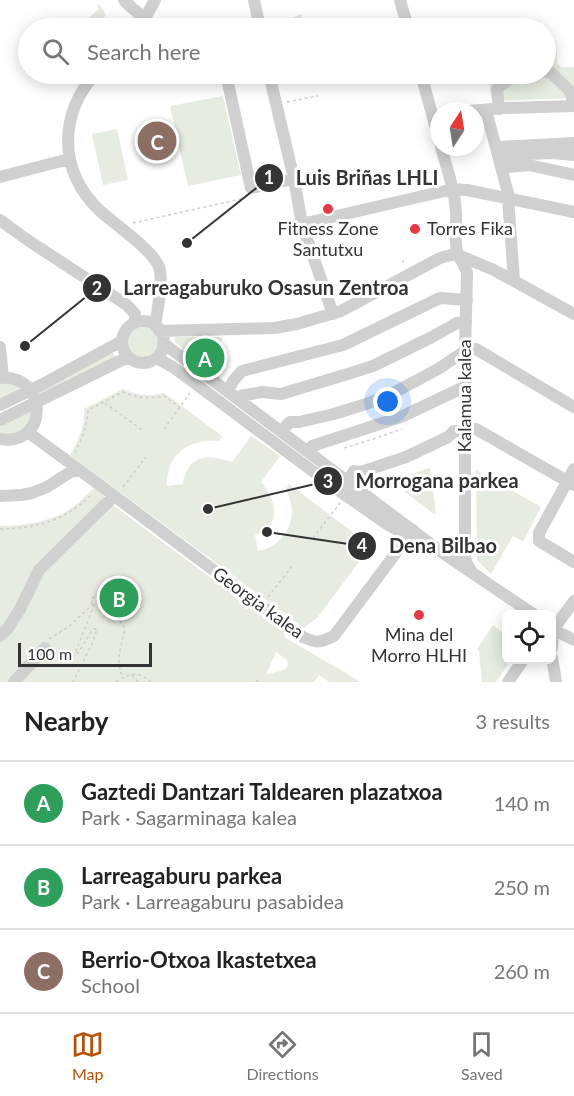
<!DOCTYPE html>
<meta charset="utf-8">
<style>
body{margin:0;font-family:Lato,sans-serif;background:#f6f6f6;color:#222}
.controls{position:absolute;right:18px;bottom:18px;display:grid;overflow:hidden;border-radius:9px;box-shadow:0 3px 15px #0003}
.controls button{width:54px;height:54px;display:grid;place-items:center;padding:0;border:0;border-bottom:2px solid #e0e0e0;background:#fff;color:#222;font:30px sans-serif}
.compass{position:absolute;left:430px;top:102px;width:54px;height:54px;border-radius:50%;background:#fff;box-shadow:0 3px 15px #0003;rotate:12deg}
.scale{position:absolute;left:18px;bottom:15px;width:134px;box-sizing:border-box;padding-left:6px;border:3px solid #333;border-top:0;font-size:16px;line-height:21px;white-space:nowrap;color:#333;-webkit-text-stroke:4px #fff;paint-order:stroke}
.you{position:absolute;left:388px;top:402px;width:21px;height:21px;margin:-15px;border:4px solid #fff;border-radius:50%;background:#1a73e8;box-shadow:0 0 0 9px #1a73e833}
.badge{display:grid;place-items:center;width:39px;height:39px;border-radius:50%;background:#b45309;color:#fff;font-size:20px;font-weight:700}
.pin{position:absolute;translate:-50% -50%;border:3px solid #fff;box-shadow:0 2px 6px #0006}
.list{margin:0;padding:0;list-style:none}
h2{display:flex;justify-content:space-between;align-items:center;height:78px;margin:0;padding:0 24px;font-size:26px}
h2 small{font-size:20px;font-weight:400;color:#767676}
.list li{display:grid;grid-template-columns:39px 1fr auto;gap:18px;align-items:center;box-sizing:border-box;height:84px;padding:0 24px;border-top:2px solid #e0e0e0}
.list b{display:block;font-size:22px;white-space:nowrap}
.list p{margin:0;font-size:20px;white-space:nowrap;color:#767676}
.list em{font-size:20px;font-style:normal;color:#767676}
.icon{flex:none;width:33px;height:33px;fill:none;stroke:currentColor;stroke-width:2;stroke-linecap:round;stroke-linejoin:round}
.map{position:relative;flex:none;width:574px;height:682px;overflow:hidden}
.search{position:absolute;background:#fff;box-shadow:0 3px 15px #0003;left:18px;right:18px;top:18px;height:66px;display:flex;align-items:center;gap:15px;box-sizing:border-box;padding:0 21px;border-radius:33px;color:#767676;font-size:22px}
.sheet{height:330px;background:#fff}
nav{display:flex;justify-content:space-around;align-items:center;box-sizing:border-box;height:84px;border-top:2px solid #e0e0e0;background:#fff;font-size:16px;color:#767676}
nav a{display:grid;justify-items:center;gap:3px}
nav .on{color:#b45309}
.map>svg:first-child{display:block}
</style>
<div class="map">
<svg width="574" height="682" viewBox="0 0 574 682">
<rect width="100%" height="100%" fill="#fff"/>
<path fill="#e6ecdf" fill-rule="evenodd" d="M99,4L106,15L103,19L105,26L108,28L114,27L116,28H92L85,21L99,9L97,6Z
M301,14L302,20L285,28H272Z
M546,51H557V63L561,67H574V98L492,101L488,74H546Z
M223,96L241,175L188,186L170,106Z
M117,129L128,180L103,185L92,134Z
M127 343a16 16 0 1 1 32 0a16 16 0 1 1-32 0Z
M175,337H223L211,371L177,344L174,340Z
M113,353L116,358L39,394L38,392L45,387Z
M0,383L24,386L0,398Z
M123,389C136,395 149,397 164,393L222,436L219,441C189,438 166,454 167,486L183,484C188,454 207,454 232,462L251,436L280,456L261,482C276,499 283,527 255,535L258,551C278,548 293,530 292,508C291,502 288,495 286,489L289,484L371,546L317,618L304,628L70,455C79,439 85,427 84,409Z
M34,406L32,420L19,434H0V424Z
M428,468L430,469L436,513L434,514L393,483V481Z
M476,470L541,507L523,541L513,536L491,574L477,560Z
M94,488L121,511L285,633L284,637L361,682H329L319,675L314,682H0V526C23,526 49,522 69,510C78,504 86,495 94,488ZM276,652L287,660L288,664L286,669L266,675Z
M493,625L506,635V660H511L496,682H482L479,651L477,649Z"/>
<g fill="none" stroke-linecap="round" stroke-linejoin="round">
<path stroke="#cdcdcd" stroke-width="1.5" stroke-dasharray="3 3" stroke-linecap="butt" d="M287,102L318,96
M133,223L245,198
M403,260L404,266
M105,403L142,430
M164,429L190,393
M344,448L373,439L402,429
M75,453C82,439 87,426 88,410L123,392C137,398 150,399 164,396L180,407
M123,487L146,457
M0,529C36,528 66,521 92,494
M313,538L340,503
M268,597L293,565
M92,604L91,599L94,597L113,595L120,621L125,629C121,648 115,659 123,678
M49,639L68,627L92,605L95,603L75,653H78L93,629H97L92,644L73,682
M132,675L138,682
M116,682C129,673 139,671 151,682
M256,682L258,680L261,682"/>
<path stroke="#d0d0d0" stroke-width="12" d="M124,0L132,8L145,18
M254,0L260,28
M400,0L408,28
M137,28L145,18L155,0
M546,72H550L571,92L573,106
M95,74C59,115 58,170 99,210C113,223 153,250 159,267C164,280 157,312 155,326
M226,74L251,188L294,179
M269,74L294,179L302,224L333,314
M421,74L439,140
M499,109L497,89L515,74
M469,111L504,108L574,106
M487,114L508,193
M574,143L501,147L508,167L529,165L574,175
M441,147C447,169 455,190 456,213C457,225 454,238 457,251C459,259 465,265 467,273L465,351L466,377L465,445V557L467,564L472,572
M498,155L553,153L574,155
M0,177L69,159
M508,198L514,281
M0,220L29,241L127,305L135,314V323
M302,224L453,189L467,190L574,212
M122 342a21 21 0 1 1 42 0a21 21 0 1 1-42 0Z
M159,331L274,328L297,324L341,311L440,258L451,255H458L494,270L574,314
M163,343L440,551L533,614
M0,347L3,378
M156,358L173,367L338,490L387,524L403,533L413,530
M0,378C48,373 50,447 0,439
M228,392L233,381L242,371L343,345L440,298L467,300
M235,397L262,392L281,394L351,373L373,366L432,337L457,323L466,322
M0,405L43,384L122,341
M0,420L128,357
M286,426L290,422H299L334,414L366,404L397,391L438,369L465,351L476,349L574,407
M29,433L81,471
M312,446L401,417L466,386
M574,469L539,533V541L574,562
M347,482L354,471L359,472L364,471L406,457L448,437L454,431L476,429L574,485
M0,496L22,495L32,493L47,487L72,471H81L303,637C317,644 321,642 334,636L413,530
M552,629L574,640
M552,631L574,601
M0,636L8,628L20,609L39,570L114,496
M552,648L553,630
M552,657L556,682
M14,682L45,648
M508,682L523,660"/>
</g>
<g fill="#e63946" stroke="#fff" stroke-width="2">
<circle cx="328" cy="209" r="6"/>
<circle cx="415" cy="229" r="6"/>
<circle cx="419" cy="615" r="6"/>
</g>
<g text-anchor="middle" stroke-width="6" stroke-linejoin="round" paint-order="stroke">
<g font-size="18" fill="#333" stroke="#fff">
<text x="328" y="235">Fitness Zone<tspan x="328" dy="21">Santutxu</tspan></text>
<text x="427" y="235" text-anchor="start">Torres Fika</text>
<text x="419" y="641">Mina del<tspan x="419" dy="21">Morro HLHI</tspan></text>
</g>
<g font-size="18" fill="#333" stroke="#fff">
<text transform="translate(465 396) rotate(-90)" y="6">Kalamua kalea</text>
<text transform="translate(258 603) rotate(36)" y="6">Georgia kalea</text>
</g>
</g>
<path fill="none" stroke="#333" stroke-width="2" d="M187 243L269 178M25 346L97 288M208 509L328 481M267 532L362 546"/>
<g fill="#333" stroke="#fff" stroke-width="2">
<circle cx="187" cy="243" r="6"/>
<circle cx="25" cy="346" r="6"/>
<circle cx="208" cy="509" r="6"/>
<circle cx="267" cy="532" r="6"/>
<circle cx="269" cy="178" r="15"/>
<circle cx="97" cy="288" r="15"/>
<circle cx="328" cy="481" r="15"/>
<circle cx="362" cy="546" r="15"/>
</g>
<g font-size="18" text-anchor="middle" font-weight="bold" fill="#fff">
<text x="269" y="184">1</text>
<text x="97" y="295">2</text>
<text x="328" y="488">3</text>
<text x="362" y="552">4</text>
</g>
<g font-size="20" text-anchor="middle" font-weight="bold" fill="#333" stroke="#fff" stroke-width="6" stroke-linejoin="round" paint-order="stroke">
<text x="367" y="185">Luis Briñas LHLI</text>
<text x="266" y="295">Larreagaburuko Osasun Zentroa</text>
<text x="437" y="488">Morrogana parkea</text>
<text x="443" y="553">Dena Bilbao</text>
</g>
</svg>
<div class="controls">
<button><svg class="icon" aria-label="locate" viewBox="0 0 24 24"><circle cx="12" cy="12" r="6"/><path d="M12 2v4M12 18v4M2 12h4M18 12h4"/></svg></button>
</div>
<svg class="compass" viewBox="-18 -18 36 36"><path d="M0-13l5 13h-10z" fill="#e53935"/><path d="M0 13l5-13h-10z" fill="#767676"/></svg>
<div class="scale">100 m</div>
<div class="you"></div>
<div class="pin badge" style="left:205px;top:358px;background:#2e9e5b">A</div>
<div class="pin badge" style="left:119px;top:598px;background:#2e9e5b">B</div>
<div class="pin badge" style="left:157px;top:141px;background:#8d6e63">C</div>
<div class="search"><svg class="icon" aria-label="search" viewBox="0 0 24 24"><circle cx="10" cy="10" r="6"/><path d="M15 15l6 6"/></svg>Search here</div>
</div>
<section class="sheet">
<h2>Nearby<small>3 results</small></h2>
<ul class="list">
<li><span class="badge" style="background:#2e9e5b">A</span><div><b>Gaztedi Dantzari Taldearen plazatxoa</b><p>Park · Sagarminaga kalea</p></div><em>140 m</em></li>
<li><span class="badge" style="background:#2e9e5b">B</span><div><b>Larreagaburu parkea</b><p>Park · Larreagaburu pasabidea</p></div><em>250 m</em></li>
<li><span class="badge" style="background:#8d6e63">C</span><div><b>Berrio-Otxoa Ikastetxea</b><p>School</p></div><em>260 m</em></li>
</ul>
</section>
<nav>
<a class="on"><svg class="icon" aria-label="map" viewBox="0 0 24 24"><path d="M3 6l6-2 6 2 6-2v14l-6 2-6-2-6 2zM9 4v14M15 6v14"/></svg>Map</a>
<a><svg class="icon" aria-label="directions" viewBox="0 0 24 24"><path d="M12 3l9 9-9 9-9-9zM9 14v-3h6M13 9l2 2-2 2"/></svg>Directions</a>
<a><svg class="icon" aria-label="saved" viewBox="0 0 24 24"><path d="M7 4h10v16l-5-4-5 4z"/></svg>Saved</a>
</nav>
